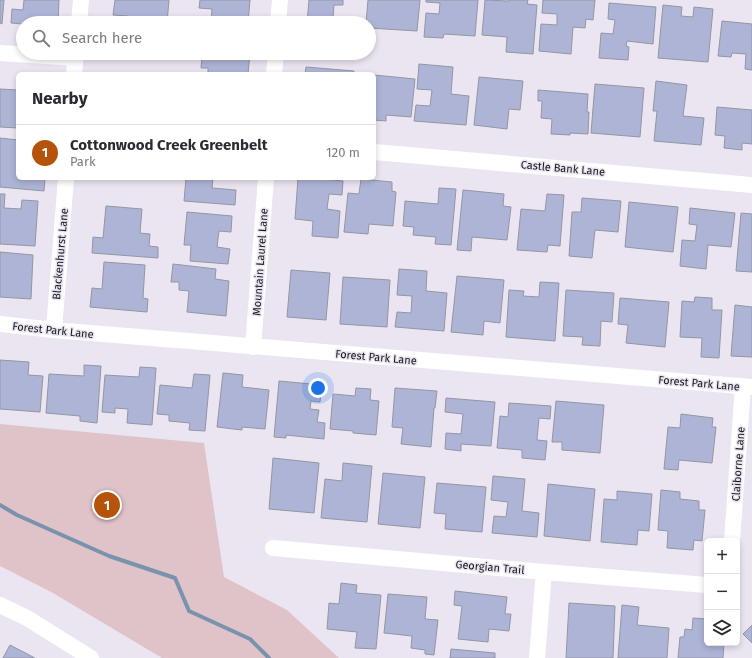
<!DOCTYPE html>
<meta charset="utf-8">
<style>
body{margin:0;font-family:"Fira Sans",sans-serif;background:#f2f2f3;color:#2b2b33}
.controls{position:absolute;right:12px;bottom:12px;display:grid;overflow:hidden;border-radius:6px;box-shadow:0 2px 6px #0003}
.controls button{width:36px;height:36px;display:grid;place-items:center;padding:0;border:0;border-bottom:1px solid #e1e1e2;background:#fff;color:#2b2b33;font:20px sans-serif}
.you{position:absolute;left:318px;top:388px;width:14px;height:14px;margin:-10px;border:3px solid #fff;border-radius:50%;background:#1a73e8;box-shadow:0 0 0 6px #1a73e833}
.badge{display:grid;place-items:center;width:26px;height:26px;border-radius:50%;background:#b45309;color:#fff;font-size:13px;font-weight:700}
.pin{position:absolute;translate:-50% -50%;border:2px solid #fff;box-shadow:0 1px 4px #0006}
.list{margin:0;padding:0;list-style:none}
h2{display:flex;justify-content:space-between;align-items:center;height:52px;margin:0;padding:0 16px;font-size:17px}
h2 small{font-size:13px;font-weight:400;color:#7c7c81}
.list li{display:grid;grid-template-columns:26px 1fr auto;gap:12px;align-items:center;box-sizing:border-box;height:56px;padding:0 16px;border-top:1px solid #e1e1e2}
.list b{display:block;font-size:15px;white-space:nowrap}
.list p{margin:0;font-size:13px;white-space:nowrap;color:#7c7c81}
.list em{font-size:13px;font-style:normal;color:#7c7c81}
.icon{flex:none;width:22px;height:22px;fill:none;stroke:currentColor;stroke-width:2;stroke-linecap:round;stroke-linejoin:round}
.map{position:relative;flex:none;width:752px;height:658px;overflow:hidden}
.search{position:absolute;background:#fff;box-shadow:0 2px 6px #0003;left:16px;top:16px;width:360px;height:44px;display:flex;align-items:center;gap:10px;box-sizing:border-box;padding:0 14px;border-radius:22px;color:#7c7c81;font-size:15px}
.panel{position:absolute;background:#fff;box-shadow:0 2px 6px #0003;left:16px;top:72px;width:360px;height:108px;border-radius:6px}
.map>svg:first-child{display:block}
</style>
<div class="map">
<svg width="752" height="658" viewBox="0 0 752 658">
<rect width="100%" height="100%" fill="#ebe5f2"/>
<path fill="#dfc3c9" d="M0,424L204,443L224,577L287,610L339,658H162L53,593L0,566Z"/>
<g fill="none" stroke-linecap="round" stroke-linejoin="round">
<path stroke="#7993ac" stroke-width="4" d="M0,505L17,515L109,556L175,578L189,611L250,639L269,658"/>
</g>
<path fill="#aeb4d6" stroke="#9396a3" d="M0,0H4L2,24L0,23Z
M24,0H59L58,23H23V24L11,23L12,9L23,10Z
M115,0H169L167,23H127L128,16L113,15Z
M200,0H250L248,23H203V22L211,23L212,9L199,8Z
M309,0H343V5H334L333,18L348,19V23H307Z
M368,0H420L417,31L369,28V23H366Z
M426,0H478L475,36L444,34L443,38L424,37L426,13L439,14L440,3L426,2Z
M485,0L509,1V0H528L527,4L537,5L533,54L506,52L507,37L482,35Z
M543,0H595L593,20L586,19L585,28L573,27L571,54L539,51L541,24L557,25V14L542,13Z
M609,3L656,7L653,44L627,41L626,46L629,47L628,60L599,58L601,33L613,34L615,20L608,19Z
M663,5L682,7L681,16L693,17L694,7L713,9L708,62L658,58Z
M722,21L752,24V70L745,69L746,54L732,53L731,57L718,56Z
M188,53H250L248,74H208V68H201L202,56L188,55Z
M419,64L453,67L451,94L469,96L466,125L414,121L416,105L430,106L432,90L417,89Z
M306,67L354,71V74H305Z
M374,75L415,79L411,117L386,115V121L374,120Z
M479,77L523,81L520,110L509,109L507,129L474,125Z
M656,81L687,85L683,116L704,118L701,145L654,141L657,111H653Z
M595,84L644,88L640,137L591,133Z
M0,89L18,90V128L0,127Z
M538,90L588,94L587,112H589L588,134L570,133V135L551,134L552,119L541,118L542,101H538Z
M717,107L752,110V144L742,143V150L724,148L725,136L715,135Z
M0,138L18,140V178H45L44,191L0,187Z
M186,178H213L212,188L236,190L235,205L184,201Z
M298,178H311L343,181L342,195L329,194L327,209L340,211L338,238L312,236L313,221L295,219Z
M361,179L392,182V191L396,192L393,226L369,224L368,234L344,232L348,193L359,194Z
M439,188L456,189L451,245L435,244L436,237L413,235L414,227L403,226L405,201L438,204Z
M463,190L504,194L503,206L511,207L507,240L472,237L471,251L457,250Z
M0,194H5L4,208L21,209L22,200L38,201L35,246L0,244Z
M547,194L564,195L560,246L548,245L547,252L517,250L521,209L545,211Z
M582,198L621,201L618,232L595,230L592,258L569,256L572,212H581Z
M629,202L678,207L673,252L625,247Z
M106,206L142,209L140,233L150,234L149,246L158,247V258L92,253L93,237L103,238Z
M690,208L735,213L731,247L708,245L706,269L680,266L682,240L695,241L697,225L689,224Z
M187,212L232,216L231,232L219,231L217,247L230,249L228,264L190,261L191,245H184Z
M741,213L752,214V272L736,271Z
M0,252L33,255L31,299L0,297Z
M104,262L145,265L143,298L148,299L147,312L90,307L92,288L102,289Z
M173,264L216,269L215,279L229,281L226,316L187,312L189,291L179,290V282H171Z
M399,269L427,271L426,291L447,293L444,331L395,327L397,312L411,313L412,296L397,295Z
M291,270L330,273L326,320L287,317Z
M457,276L504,280L500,323L484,321L483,335L451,332Z
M343,277L390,280L387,327L340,324Z
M540,282L559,283L555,341L506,337L509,290L524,291L523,296L539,297Z
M566,290L614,293L612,322L601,321L600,346L582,345L583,337L563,336Z
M695,297L712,298V310H722L719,358L701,357L702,338L680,337L682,301L694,302Z
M620,298L669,302L665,347L626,343L628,325L618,324Z
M735,305L752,307V357L731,356Z
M0,360L29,362L28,375L43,376L40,412L0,409Z
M84,365L101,366L97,423L80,421V416L46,413L49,374L84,376Z
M140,367L156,368L152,425L127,423L128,409L115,408V413L102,412L105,375L139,377Z
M223,373L243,375L242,387L269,390L265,429L242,427V430L217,427Z
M194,374L210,375L205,431L189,430L190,423L169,421V415L157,414L160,385L192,388Z
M279,381L322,385L320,402L311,401L310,409L319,410L317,422L325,423L324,439L286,435V438L274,437Z
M356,388L371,389L370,400L379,401L376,435L353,433V431L330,429L333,394L355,396Z
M395,388L437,391L435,408H434L431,447L401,444L403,428L392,427Z
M446,398L495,402L491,446L461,444V451L445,449L446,433L461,434L463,414L445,412Z
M556,401L604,405L600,453L562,450V442H552Z
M509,403L551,406L550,419L539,418L537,440L547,441L545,460L522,458V450L497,448L500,416L508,417Z
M681,414L713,418L712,427H716L712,463L679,460L678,470L664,469L668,427L680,428Z
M273,458L319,463L314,513L269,509Z
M343,463L372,466L367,522L321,518L325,479L342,481Z
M383,473L425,477L420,528L378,524Z
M493,476L525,479L522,511L539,513L537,537L492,533L494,516L506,517L508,502L491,500Z
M437,483L486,487L482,532L445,529L446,514L434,513Z
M548,484L595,489L590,541L544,536Z
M661,490L680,492V499L699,501V510H705L702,541L694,540L693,550L667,548L668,531L658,530Z
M617,491L652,494L649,531L638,530L637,545L601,542L604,499L617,500Z
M341,583L357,585L356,593L381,595L376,649L355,648L357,632L327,629L329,603L339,604Z
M455,591L507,597L505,614H511L509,631L489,629L488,642L458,639L462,606L454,605Z
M388,594L427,597L425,619L438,620L434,655L425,654V650L411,648L412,636L384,633Z
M569,603L615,606L613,658H566Z
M622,605L639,607L637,625L669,628L667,658H618Z
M693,618L707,619V643H724L723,658H678L680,637H684L685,629L692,630Z
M752,625V643L743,634Z
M10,645L35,658H3Z
M451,649L495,653V658H450Z"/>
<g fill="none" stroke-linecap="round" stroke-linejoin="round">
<path stroke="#fff" stroke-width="16" d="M79,23L81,0
M278,23L280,0
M0,53L76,58
M74,74L76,53
M274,74L276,53
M374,152L752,185
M0,324L54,330L752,387
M54,330L66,178
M253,347L266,178
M732,541L743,386
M273,548L544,572L707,585
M0,605L27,618L91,658
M537,658L544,572"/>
</g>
<g text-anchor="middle" stroke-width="3" stroke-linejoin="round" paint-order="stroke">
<g font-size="11" fill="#19171b" stroke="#ebe5f2">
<text transform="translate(563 168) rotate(5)" y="4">Castle Bank Lane</text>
<text transform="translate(60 254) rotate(-85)" y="4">Blackenhurst Lane</text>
<text transform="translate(260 262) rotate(-86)" y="4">Mountain Laurel Lane</text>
<text transform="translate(53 330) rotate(6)" y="4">Forest Park Lane</text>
<text transform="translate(376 357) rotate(5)" y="4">Forest Park Lane</text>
<text transform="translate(699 383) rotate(5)" y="4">Forest Park Lane</text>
<text transform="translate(738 464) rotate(-86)" y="4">Claiborne Lane</text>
<text transform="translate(490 567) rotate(5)" y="4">Georgian Trail</text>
</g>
</g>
</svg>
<div class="controls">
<button>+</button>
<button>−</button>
<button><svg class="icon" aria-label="layers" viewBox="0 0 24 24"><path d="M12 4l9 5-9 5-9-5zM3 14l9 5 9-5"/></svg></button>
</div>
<div class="you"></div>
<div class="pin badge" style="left:107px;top:505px">1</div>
<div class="search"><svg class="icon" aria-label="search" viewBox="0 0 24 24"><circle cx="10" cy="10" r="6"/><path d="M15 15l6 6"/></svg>Search here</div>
<section class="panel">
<h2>Nearby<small></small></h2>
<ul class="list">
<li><span class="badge">1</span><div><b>Cottonwood Creek Greenbelt</b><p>Park</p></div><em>120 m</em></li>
</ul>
</section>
</div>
